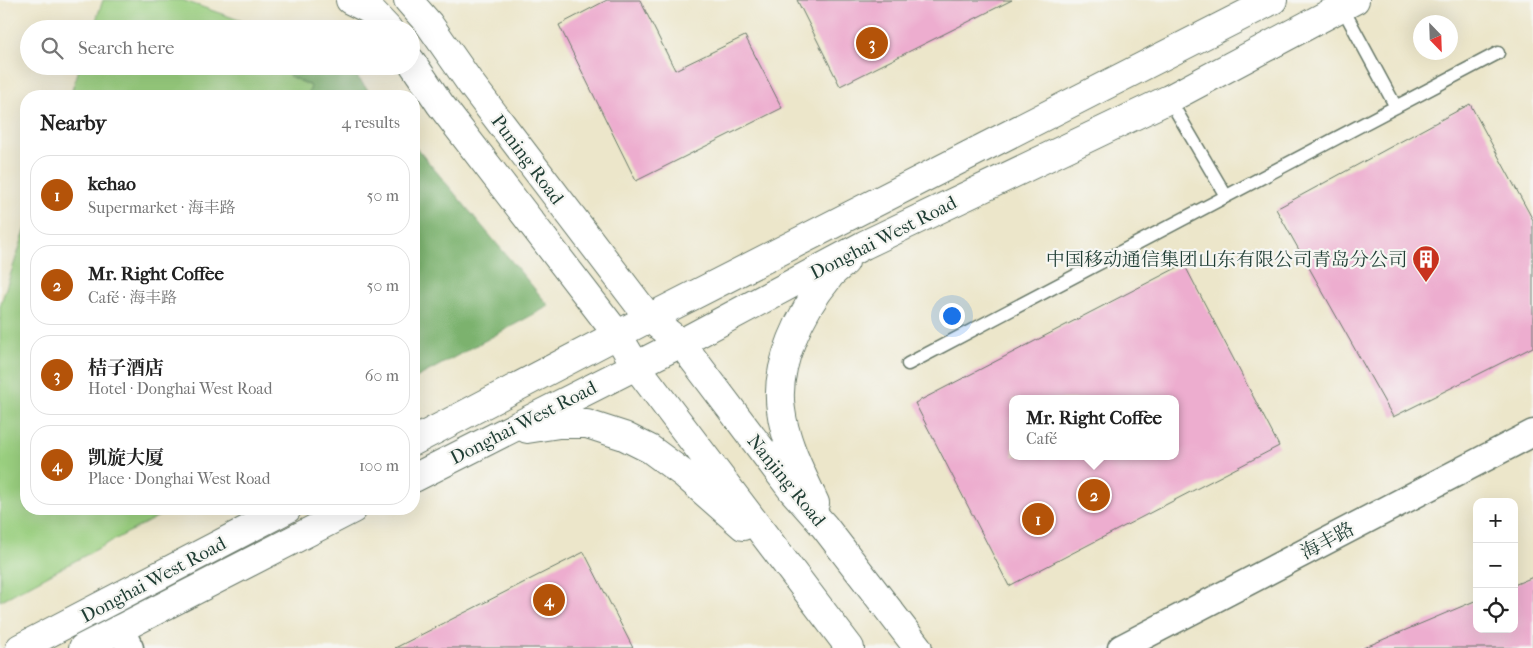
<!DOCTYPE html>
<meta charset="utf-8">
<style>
body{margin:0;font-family:"IM FELL French Canon","Noto Serif SC",serif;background:#f2f2f2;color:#222}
.controls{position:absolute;right:15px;bottom:15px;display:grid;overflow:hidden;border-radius:10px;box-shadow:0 5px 20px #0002}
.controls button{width:45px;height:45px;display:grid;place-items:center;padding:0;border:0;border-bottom:1px solid #e0e0e0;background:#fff;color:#222;font:25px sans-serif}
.compass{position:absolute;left:1413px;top:15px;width:45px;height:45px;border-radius:50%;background:#fff;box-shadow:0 5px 20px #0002;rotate:157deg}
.you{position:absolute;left:951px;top:315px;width:18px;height:18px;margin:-12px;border:4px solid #fff;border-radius:50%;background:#1a73e8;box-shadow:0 0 0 8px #1a73e833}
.badge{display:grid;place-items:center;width:32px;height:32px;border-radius:50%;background:#b45309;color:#fff;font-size:16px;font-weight:700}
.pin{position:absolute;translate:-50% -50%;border:2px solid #fff;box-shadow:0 1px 5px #0006}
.popup{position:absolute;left:1009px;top:395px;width:170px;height:65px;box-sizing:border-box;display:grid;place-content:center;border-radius:10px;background:#fff;filter:drop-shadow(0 1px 4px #0005);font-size:16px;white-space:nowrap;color:#767676}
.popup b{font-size:19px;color:#222}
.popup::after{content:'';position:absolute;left:50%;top:100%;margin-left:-10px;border:10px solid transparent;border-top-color:#fff}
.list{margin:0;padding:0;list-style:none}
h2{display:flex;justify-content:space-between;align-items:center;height:65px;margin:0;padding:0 20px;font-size:21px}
h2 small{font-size:16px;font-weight:400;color:#767676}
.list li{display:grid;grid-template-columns:32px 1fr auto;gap:15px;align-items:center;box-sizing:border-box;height:80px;margin:0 10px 10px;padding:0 10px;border:1px solid #e0e0e0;border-radius:20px}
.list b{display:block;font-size:19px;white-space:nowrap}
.list p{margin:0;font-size:16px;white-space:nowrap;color:#767676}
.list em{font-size:16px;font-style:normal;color:#767676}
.icon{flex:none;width:28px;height:28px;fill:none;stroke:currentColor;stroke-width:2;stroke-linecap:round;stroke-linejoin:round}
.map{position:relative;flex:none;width:1533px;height:648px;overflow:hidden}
.search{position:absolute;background:#fff;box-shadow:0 5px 20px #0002;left:20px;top:20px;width:400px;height:55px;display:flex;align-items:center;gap:12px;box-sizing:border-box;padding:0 18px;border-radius:28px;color:#767676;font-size:19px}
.panel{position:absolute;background:#fff;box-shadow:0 5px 20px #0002;left:20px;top:90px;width:400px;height:425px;border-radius:20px}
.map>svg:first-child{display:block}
</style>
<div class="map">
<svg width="1533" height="648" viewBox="0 0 1533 648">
<rect width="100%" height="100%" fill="#f6f6f2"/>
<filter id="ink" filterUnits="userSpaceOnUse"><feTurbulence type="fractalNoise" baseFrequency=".02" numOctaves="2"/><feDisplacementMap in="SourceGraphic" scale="10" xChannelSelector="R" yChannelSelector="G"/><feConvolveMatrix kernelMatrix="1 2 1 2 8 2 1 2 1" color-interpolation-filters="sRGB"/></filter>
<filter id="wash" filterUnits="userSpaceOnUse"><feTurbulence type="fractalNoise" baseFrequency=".0096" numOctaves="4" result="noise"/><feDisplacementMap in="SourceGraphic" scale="20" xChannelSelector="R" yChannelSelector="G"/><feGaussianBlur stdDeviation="1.12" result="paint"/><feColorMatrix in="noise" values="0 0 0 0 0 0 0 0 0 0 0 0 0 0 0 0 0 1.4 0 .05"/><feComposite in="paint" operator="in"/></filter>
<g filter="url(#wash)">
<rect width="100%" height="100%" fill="#ece6ca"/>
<path fill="#9acf7f" stroke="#5c865a" d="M103,0H182L265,29H93Z
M80,66H348L373,96H70Z
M26,228V509H172L0,601V306Z"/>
<path fill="#7bb26e" stroke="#4d7851" d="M292,66H348L373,96H308L311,86L289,76Z
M414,145L549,306L414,379Z"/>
<g id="blocks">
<path fill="#edadcf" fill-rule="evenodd" d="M607,0H640L675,70L745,36L782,108L636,181L559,25Z
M797,0H1012L840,86Z
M1470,104L1533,220V347L1393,417L1276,209Z
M1184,264L1279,446L1009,586L915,403ZM1013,399H1175V456H1013Z
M584,552L633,648H395Z
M1533,577V648H1363L1477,600V629H1514V585Z"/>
</g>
</g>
<g filter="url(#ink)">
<use href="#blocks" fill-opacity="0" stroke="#677868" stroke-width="1"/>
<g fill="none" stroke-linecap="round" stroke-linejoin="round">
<g stroke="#677868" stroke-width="15">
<path id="service" d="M1342,7L1396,107
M1169,99L1226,196
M908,364L1498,53"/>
</g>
<g stroke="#677868" stroke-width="29">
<path id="minor" d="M120,628L130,648
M1121,648L1533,433"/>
</g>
<g stroke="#677868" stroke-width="30">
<path id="secondary" d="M350,0L370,10L388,29
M408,0L429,24L471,84L649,318L681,343L792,490L824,526L918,648
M411,61L440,104L617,334L636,366L850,648
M527,429L559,424H587L624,436L650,449L684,474L743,526
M414,441L649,318L1273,0
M414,478L681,343L864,245L1169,99L1355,0
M815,503C802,474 785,443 781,410C774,366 801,311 829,277C833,271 840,267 845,262
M20,648L287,509
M83,648L353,509"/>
</g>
<use href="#service" stroke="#fff" stroke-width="12"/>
<use href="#minor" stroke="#fff" stroke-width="26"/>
<use href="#secondary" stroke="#fff" stroke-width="28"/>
</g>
</g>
<defs>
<g id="building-pin" transform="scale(1.4375)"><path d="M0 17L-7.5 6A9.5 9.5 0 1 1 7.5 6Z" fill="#c8321e" stroke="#f6f6f2"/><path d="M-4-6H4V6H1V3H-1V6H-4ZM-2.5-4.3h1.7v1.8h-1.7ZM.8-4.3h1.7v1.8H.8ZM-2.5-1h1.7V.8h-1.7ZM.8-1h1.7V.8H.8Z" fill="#fff"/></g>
</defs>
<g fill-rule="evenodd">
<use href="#building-pin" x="1426" y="259"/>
</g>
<g text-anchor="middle" stroke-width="4.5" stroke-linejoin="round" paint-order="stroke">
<g font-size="19" fill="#1f3d34" stroke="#f6f6f2">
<text transform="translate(528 159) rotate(53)" y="7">Puning Road</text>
<text transform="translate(883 237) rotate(-27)" y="7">Donghai West Road</text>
<text transform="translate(523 422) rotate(-27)" y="7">Donghai West Road</text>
<text transform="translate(787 480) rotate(51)" y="7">Nanjing Road</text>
<text transform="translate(1327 540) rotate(-28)" y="7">海丰路</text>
<text transform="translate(153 579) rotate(-28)" y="7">Donghai West Road</text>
</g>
<g font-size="19" fill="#1f3d34" stroke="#f6f6f2" text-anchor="end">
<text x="1407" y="266">中国移动通信集团山东有限公司青岛分公司</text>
</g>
</g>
</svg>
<div class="controls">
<button>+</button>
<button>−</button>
<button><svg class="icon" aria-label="locate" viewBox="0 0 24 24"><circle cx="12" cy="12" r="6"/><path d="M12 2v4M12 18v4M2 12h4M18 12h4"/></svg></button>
</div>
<svg class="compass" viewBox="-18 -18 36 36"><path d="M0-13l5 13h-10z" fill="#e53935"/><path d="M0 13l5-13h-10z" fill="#767676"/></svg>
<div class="you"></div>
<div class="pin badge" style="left:1038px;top:519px">1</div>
<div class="pin badge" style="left:1094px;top:495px">2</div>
<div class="popup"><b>Mr. Right Coffee</b>Café</div>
<div class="pin badge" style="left:872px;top:43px">3</div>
<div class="pin badge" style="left:549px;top:600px">4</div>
<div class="search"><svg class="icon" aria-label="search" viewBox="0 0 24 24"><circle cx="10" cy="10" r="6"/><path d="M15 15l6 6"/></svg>Search here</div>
<section class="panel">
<h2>Nearby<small>4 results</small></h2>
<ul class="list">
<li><span class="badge">1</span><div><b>kehao</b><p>Supermarket · 海丰路</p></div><em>50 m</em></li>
<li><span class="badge">2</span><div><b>Mr. Right Coffee</b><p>Café · 海丰路</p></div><em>50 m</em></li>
<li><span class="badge">3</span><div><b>桔子酒店</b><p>Hotel · Donghai West Road</p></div><em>60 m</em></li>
<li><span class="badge">4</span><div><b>凯旋大厦</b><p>Place · Donghai West Road</p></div><em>100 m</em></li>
</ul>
</section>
</div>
